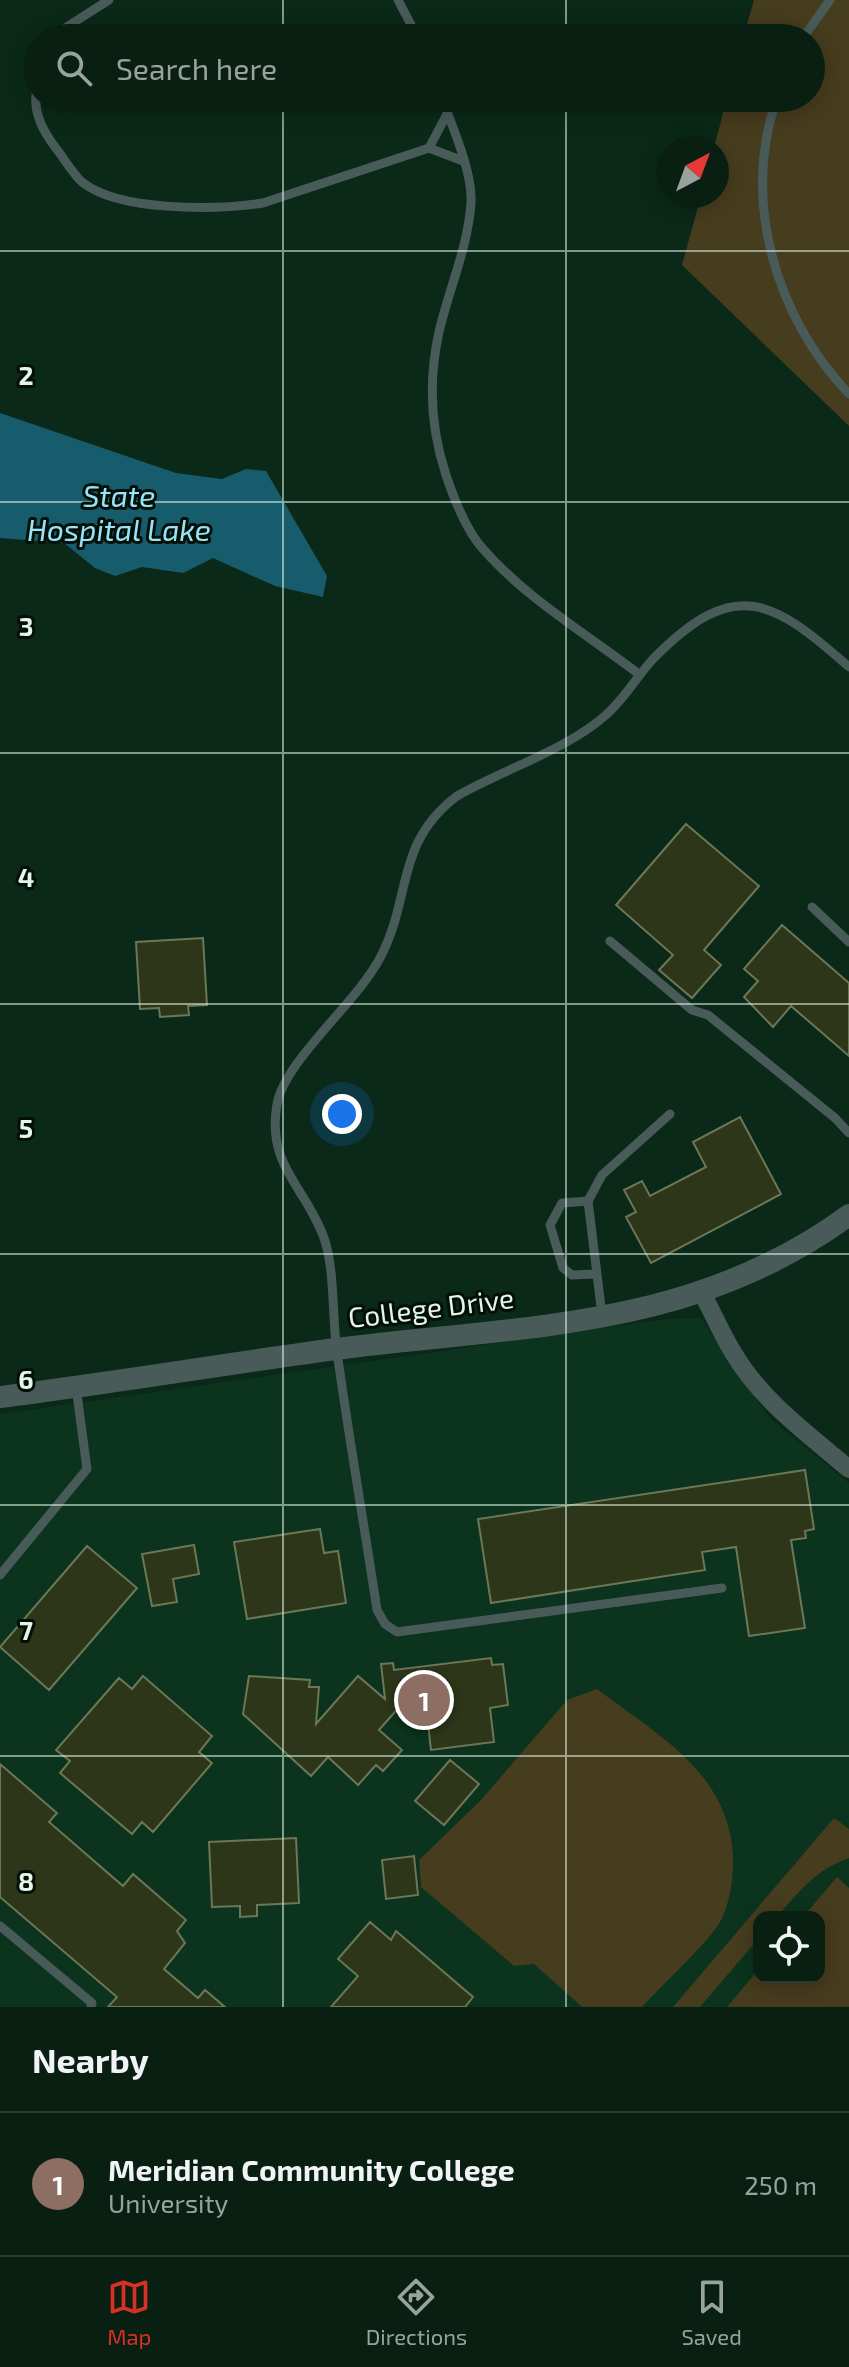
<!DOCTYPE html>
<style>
body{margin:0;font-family:"Exo 2",sans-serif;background:#162c20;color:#f1f3f6}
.controls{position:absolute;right:24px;bottom:24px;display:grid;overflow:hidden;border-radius:16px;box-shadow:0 4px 20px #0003}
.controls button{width:72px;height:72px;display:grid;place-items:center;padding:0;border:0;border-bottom:2px solid #293d32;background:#081f12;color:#f1f3f6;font:40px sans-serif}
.compass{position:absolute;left:657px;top:136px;width:72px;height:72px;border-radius:50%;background:#081f12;box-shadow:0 4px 20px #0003;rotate:41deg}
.you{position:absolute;left:342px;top:1114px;width:28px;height:28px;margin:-20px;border:6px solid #fff;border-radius:50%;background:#1a73e8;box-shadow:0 0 0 12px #1a73e833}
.badge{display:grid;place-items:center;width:52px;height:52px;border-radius:50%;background:#d93025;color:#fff;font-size:26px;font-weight:700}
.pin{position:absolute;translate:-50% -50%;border:4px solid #fff;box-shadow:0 2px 8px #0006}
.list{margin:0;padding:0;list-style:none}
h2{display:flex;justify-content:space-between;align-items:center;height:104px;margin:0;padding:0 32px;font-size:34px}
h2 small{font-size:26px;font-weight:400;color:#98a29f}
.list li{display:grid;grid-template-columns:52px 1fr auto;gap:24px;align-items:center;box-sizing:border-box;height:144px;padding:0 32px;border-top:2px solid #293d32}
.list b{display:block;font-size:30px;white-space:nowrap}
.list p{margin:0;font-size:26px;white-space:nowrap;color:#98a29f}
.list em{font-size:26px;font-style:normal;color:#98a29f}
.icon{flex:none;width:44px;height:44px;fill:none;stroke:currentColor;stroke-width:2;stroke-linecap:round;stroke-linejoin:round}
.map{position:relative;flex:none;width:849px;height:2007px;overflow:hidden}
.search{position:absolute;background:#081f12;box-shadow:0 4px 20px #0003;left:24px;right:24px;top:24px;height:88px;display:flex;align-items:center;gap:20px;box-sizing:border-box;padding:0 28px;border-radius:44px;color:#98a29f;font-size:30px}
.sheet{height:248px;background:#081f12}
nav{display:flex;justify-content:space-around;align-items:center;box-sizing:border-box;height:112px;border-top:2px solid #293d32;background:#081f12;font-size:22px;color:#98a29f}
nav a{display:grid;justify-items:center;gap:4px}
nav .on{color:#d93025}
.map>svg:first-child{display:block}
</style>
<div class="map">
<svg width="849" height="2007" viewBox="0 0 849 2007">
<rect width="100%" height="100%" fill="#0a2918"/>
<path fill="#0b331d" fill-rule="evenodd" d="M701,1318L771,1419L849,1483V2007H0V1414L665,1319ZM759,1917H819V1977H759Z"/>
<path fill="#463c1e" d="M754,0H849V426L682,265L701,196H717V148H714L727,98H811V38H743Z
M597,1689C658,1735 729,1773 733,1856C734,1876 730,1904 720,1922C708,1943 661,1986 642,2007H582L534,1964L514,1966L421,1887L419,1860L480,1801L567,1700Z
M834,1818L849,1829V1858C816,1869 799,1892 777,1917H759V1938L700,2007H673Z
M837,1877L849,1888V2007H727L759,1969V1977H819V1917H803Z"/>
<path fill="#175c6d" d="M0,413L176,473L222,479L246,469L266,471L327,576L323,597L275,586L213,558L183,573L142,567L115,576L95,568L64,543L0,538Z"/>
<path fill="#2d3619" stroke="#6b7757" stroke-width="2" d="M686,824L759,886L704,950L721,965L692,998L659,970L673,955L616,905Z
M782,925L849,983V1056L791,1006L773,1027L744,997L758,981L744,969Z
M203,938L207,1005L188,1006L189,1015L160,1017L159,1008L140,1009L136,942Z
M740,1117L781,1194L651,1263L626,1217L636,1212L624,1190L642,1181L650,1196L706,1167L693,1142Z
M805,1470L814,1529L805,1531L806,1538L791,1540L805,1628L749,1636L736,1547L702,1552L705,1570L491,1603L478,1519Z
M320,1529L324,1553L338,1551L346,1603L247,1619L234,1542Z
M194,1545L199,1574L173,1579L177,1602L152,1606L142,1554Z
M87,1546L137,1588L49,1690L0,1647Z
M491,1658L492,1665L503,1664L508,1705L490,1708L494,1742L431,1750L427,1715L412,1717L400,1706L379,1730L402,1750L383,1771L376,1765L358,1785L328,1757L311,1776L243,1714L249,1676L310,1680L309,1687H319L316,1724L358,1676L385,1699L381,1664L393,1663L394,1670Z
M143,1676L212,1736L199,1752L212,1763L153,1832L142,1822L132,1834L60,1773L70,1761L56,1750L119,1678L132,1689Z
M450,1760L479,1784L444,1825L415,1801Z
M0,1764L57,1813L49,1822L123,1886L133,1874L186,1920L177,1931L185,1943L164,1969L198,1998L205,1990L225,2007H108L117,1997L0,1897Z
M296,1838L299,1903L257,1905V1916L240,1917V1906L212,1907L209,1842Z
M414,1856L418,1895L386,1899L382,1860Z
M370,1922L391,1940L396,1931L473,1997L465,2007H331L358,1976L338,1959Z"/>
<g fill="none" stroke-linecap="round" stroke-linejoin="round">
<path stroke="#495b59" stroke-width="9" d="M398,0L418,38
M58,38L65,28L109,0
M803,38L830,0
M38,85C31,107 42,130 55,147C64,158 72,173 82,182C119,212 217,210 263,203L429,148L463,161
M442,98C452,126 473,173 471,203C468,247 449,289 439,332C428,381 430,427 446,475C454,499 466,531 484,550C528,600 587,634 640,675
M777,98C741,201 776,317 849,394
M429,148L447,114
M812,907L849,942
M610,941L692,1010L708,1015L835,1118L849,1133
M588,1201L562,1203L550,1225L563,1268L572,1275L595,1274
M602,1315L588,1201L602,1175L670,1114
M0,1575L87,1469L76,1387
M722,1588L397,1632L385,1624L377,1610C364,1524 349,1438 337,1352C332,1318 335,1269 324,1238C306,1187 266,1166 277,1104C285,1060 358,1002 381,956C412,896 395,843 457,796C502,770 569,749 607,714C625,698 637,676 654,658C735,576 772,599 849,667
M0,1926L92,2003L91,2007"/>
<path stroke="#495b59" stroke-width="18" d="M702,1293C713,1313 722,1335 734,1354C762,1401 808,1434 849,1469"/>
<path stroke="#495b59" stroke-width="22" d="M0,1397C112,1383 224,1364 336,1349C521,1325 691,1331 849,1215"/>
</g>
<path fill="none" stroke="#e4f6e9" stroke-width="2" stroke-opacity="0.55" d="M283,0V38M566,0V38M283,98V2007M566,98V2007M0,251H849M0,502H849M0,753H849M0,1004H849M0,1254H849M0,1505H849M0,1756H849"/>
<g text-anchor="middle" stroke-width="6" stroke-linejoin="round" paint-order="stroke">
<g font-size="28" fill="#e4f6e9" stroke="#040f07">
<text transform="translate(431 1308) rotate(-7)" y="10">College Drive</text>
</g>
<g font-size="30" font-style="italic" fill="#97e3f9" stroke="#040f07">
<text x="119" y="507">State<tspan x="119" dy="34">Hospital Lake</tspan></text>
</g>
</g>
<g font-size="26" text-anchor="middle" font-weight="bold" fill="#e4f6e9" stroke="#040f07" stroke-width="6" stroke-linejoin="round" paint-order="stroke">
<text x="26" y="385">2</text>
<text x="26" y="636">3</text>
<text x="26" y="887">4</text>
<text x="26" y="1138">5</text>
<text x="26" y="1389">6</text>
<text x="26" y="1640">7</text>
<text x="26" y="1891">8</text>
</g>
</svg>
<div class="controls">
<button><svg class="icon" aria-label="locate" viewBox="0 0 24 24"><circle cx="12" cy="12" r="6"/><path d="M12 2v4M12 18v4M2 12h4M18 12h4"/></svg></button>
</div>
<svg class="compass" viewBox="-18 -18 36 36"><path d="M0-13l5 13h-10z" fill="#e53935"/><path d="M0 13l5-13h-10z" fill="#98a29f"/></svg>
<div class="you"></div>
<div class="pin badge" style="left:424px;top:1700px;background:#8d6e63">1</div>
<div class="search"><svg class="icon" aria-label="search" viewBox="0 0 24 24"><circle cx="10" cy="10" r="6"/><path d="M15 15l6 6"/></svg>Search here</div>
</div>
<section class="sheet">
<h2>Nearby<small></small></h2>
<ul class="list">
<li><span class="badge" style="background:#8d6e63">1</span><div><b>Meridian Community College</b><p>University</p></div><em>250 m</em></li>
</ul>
</section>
<nav>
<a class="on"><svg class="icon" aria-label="map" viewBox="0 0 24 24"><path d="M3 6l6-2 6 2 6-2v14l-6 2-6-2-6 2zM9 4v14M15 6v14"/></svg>Map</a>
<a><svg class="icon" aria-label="directions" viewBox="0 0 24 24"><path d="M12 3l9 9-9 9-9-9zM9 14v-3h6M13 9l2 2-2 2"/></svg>Directions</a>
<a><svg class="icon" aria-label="saved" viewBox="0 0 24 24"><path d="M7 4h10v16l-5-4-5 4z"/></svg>Saved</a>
</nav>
